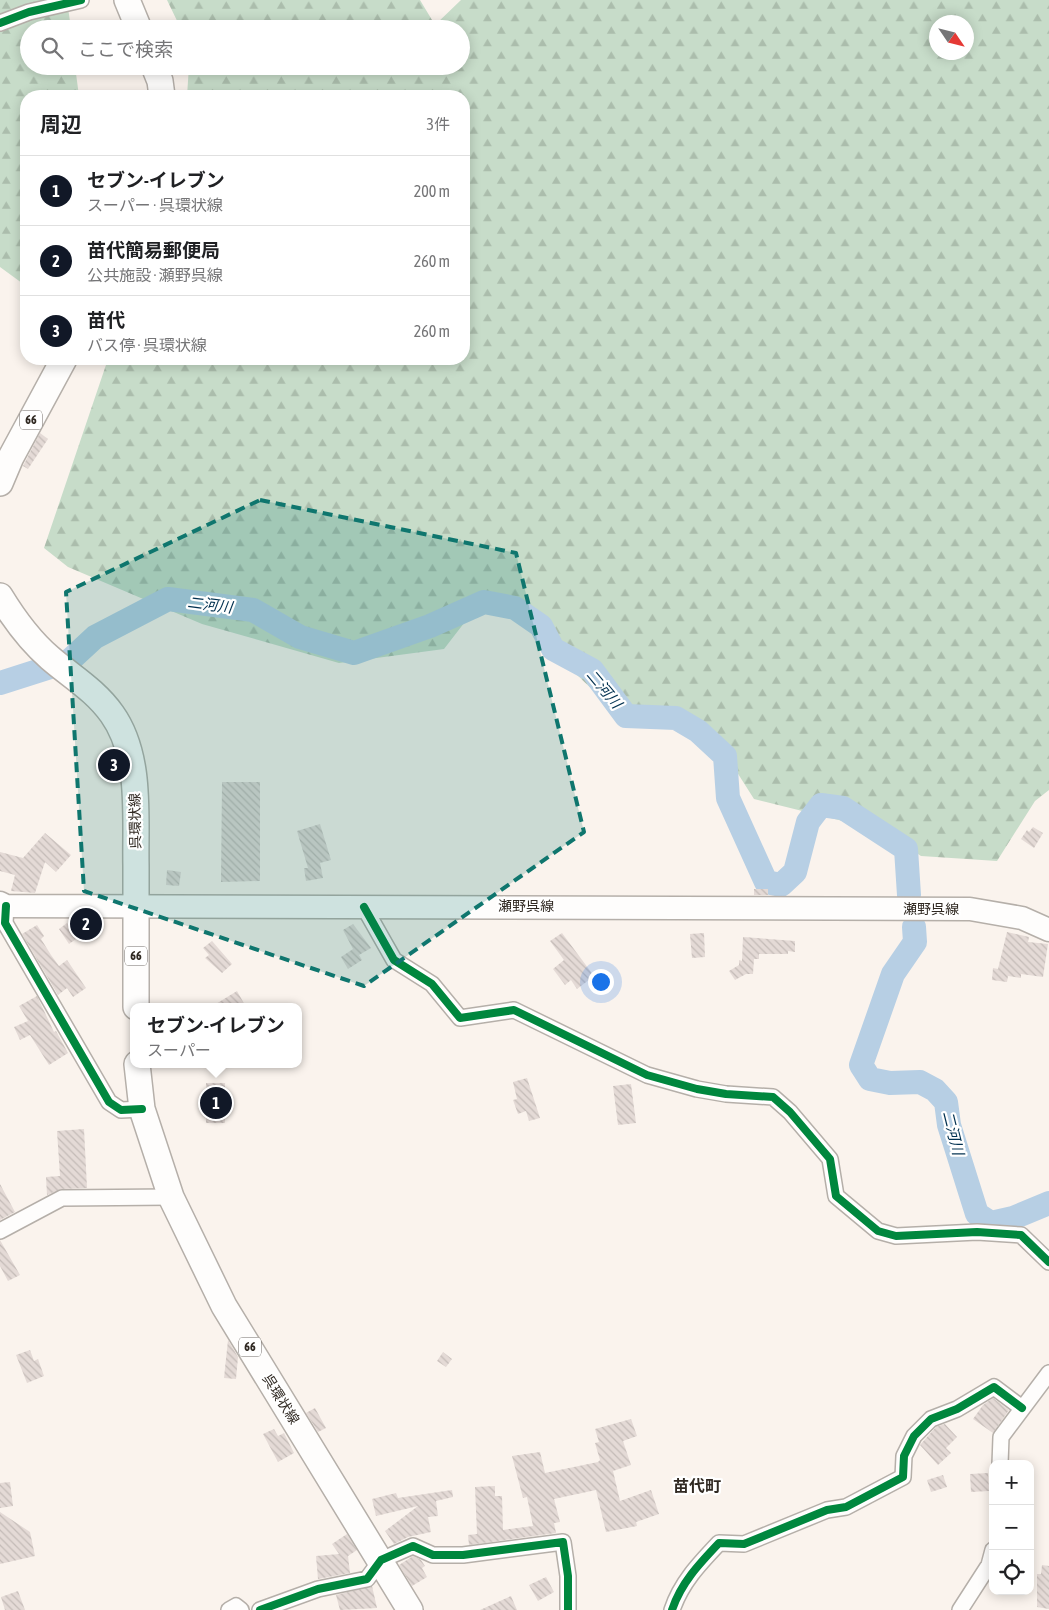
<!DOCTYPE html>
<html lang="ja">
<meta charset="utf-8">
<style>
body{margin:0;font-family:"Asap Condensed","Noto Sans JP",sans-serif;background:#f2f2f2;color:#202124}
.controls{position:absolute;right:15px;bottom:15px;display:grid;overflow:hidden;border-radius:10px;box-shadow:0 2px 12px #0003}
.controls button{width:45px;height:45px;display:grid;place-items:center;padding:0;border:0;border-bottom:1px solid #e0e0e0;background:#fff;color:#202124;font:25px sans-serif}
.compass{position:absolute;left:929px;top:15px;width:45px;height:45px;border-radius:50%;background:#fff;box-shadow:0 2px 12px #0003;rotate:125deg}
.you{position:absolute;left:600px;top:981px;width:18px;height:18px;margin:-12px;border:4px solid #fff;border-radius:50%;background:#1a73e8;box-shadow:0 0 0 8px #1a73e833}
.badge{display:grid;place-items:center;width:32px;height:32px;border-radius:50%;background:#111827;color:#fff;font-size:16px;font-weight:700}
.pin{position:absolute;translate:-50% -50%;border:2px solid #fff;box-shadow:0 1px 5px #0006}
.popup{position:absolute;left:130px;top:1003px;width:172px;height:65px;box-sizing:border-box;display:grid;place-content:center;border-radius:10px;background:#fff;filter:drop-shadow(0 1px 4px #0005);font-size:16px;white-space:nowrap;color:#757577}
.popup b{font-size:19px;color:#202124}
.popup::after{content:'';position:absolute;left:50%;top:100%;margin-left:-10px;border:10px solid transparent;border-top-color:#fff}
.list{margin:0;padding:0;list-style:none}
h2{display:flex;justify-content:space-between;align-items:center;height:65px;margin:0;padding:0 20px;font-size:21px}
h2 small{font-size:16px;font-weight:400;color:#757577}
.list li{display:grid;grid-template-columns:32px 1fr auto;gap:15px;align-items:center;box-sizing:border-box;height:70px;padding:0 20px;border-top:1px solid #e0e0e0}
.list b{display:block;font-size:19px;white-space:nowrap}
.list p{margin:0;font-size:16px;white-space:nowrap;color:#757577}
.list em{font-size:16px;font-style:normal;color:#757577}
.icon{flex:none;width:28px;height:28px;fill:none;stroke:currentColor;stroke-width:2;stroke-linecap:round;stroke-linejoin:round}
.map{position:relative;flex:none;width:1049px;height:1610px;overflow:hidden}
.search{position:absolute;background:#fff;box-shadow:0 2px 12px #0003;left:20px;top:20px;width:450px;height:55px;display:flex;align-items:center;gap:12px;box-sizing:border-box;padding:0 18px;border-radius:28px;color:#757577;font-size:19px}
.panel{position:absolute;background:#fff;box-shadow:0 2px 12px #0003;left:20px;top:90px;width:450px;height:275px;border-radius:20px}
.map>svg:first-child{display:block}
</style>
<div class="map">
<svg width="1049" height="1610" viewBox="0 0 1049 1610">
<defs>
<pattern id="forest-firs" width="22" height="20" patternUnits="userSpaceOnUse" patternTransform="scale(1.25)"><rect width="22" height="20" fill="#c7dcc9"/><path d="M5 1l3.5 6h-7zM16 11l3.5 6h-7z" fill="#abbdac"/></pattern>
<pattern id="building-back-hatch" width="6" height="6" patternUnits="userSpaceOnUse" patternTransform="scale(1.25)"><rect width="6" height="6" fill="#e4dad6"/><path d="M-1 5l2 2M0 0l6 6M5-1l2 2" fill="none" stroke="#c4bbb7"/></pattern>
</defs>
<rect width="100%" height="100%" fill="#faf3ed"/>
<path fill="url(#forest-firs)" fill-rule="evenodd" d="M0,0H67L71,29H29V66H75L79,96H26V286L0,267Z
M167,0H420L435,25L461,0H1049V790L1035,801L997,861L921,856L883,831L754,799L714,736L625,721L549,648L530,619L478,605L444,649L339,663L202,624L68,567L44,548L108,359H464V96H187L189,66H461V29H181ZM936,22H966V52H936Z"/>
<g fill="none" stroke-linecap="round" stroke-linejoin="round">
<path stroke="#b7cfe4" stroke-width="24" d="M0,683L69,661L95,637L168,599L253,610L300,637L354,653L430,626L484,602L515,608L541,626L553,649L592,670L626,716L676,718L698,731L725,756L728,798L766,882L781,885L795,872L808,822L821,805L843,808L906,849L909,895
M914,927L915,942L893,974L861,1065L870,1079L890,1083L920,1082L935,1090L946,1102L949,1125L977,1214L991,1223L1013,1218L1049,1203"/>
</g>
<path fill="url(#building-back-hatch)" d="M40,433L48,439L28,469L23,466Z
M222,782H260V881L221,882Z
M320,824L331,860L320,863L323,878L306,881L304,868H308L297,831Z
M1033,827L1043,833L1034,848L1021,839L1027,830L1029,832Z
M45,833L71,855L56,872L45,862L35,893L11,891L15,875L0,871V852L23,858Z
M167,870L181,872L179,886L166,885Z
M754,889H768V895H754Z
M76,919H89L95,923L90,929L69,944L59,929L67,923L70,928Z
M353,924L371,948L359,955L362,960L348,969L341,957L353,949L343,930Z
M37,925L44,936L41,939L51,955L59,966L67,960L86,988L73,997L67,988L58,995L22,934Z
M1007,932L1029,937L1028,942L1048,944L1043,977L1021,974V978L1008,976L1007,982L992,980L993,968L998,969Z
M562,933L594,976L577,989L571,980L565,985L553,969L564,960L550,941Z
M704,933L705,957L692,958L690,934Z
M743,937L795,941V952L788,951V954H759V959H754L753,974H746L735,980L729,971L739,965V960L742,961Z
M212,941L232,964L222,973L205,958L209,955L203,948Z
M237,991L246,1007H211Z
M37,996L54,1032L56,1031L68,1053L49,1065L30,1035L20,1040L14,1027L28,1021L19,1006Z
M527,1078L540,1118L529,1121L526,1111L518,1114L513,1100L517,1099L513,1082Z
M206,1083H225V1123H206Z
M631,1084L636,1123L618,1125L613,1086Z
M84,1129L87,1188L61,1189L47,1195L46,1177L60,1176L57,1131Z
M0,1184L15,1212L0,1220Z
M0,1240L20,1275L8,1281L0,1266Z
M228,1340L238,1357L236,1379L224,1378Z
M30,1350L34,1361L38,1359L44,1376L27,1383L16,1355Z
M443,1352L452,1359L446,1367L437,1361Z
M993,1398L1009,1410L993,1433L973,1419L983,1405Z
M315,1408L326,1428L318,1432L306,1413Z
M631,1419L637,1436L623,1441L631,1465L613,1471L620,1501L651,1490L659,1514L636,1522L637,1526L606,1532L596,1490L554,1499L560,1522L554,1523L556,1533L469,1545L468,1535L477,1534L475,1487L495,1486V1496H502L503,1530L533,1526L527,1497L523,1498L512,1456L540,1452L545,1473L598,1462L600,1460L595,1443L599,1442L595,1429Z
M945,1424L957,1437L946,1448L951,1453L938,1465L920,1445L936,1427Z
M274,1429L278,1436L284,1433L294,1453L278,1462L263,1434Z
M988,1473L989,1491L971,1492L970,1474Z
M943,1475L947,1487L931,1492L927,1480Z
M10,1482L13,1506L0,1508V1483Z
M452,1490L453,1497L436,1501L438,1516L428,1517L431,1532L408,1537L394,1544L385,1531L418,1506L376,1516L372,1499L396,1493L398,1498Z
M0,1512L30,1532L35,1556L0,1564Z
M347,1534L357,1550L348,1556L350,1573L318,1579L316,1556L339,1554L332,1544Z
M413,1556L421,1560L425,1566L422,1568L427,1577L412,1586L399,1565Z
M1042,1565L1049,1566V1609L1037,1607V1574H1041Z
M546,1577L554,1592L538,1601L529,1585Z
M372,1586L377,1608L340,1610L336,1595Z
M18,1591L25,1610H5L1,1597Z
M511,1596L517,1610H480Z"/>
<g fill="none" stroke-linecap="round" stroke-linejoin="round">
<g stroke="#b5afa9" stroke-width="18">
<path id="street" d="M0,23L29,12L81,0
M6,906L5,923L109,1102L121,1110L142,1109
M364,907L394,960L432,984L460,1018L514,1010L647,1075L697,1089L726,1094L773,1097L790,1112L830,1159L836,1196L878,1231L896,1236L977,1232L1021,1235L1049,1262
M0,1231L62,1198L171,1197
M1000,1464L1001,1437L1049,1373
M229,1610L236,1606L241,1610
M260,1610L318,1589L367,1579L381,1560L413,1546L433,1555H463L563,1542L568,1576V1610
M672,1610C681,1583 699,1564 719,1543L744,1544L827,1510L846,1507L903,1477L904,1456L914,1436L931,1419L957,1409L994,1387L1022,1408
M960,1610L989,1565L993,1550"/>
</g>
<g stroke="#b5afa9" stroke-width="25">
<path id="secondary" d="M0,903L6,906L970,909L1022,918L1049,930"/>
</g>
<g stroke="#b5afa9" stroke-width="28">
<path id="primary" d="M127,0L139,29
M154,66L160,81L162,96
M0,483L11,457L64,359
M0,596C14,619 29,640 50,658C72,677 95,690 112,714C142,756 135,817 136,866C136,913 136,960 136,1007
M137,1064L142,1109L171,1197L224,1306L410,1610"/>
</g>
<use href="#street" stroke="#fefdfc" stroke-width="15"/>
<use href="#secondary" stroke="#fefdfc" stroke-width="22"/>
<use href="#primary" stroke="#fefdfc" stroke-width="25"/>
<g stroke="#fff" stroke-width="11">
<path id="cycleway" d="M0,23L29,12L81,0
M6,906L5,923L109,1102L121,1110L142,1109
M364,907L394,960L432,984L460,1018L514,1010L647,1075L697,1089L726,1094L773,1097L790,1112L830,1159L836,1196L878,1231L896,1236L977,1232L1021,1235L1049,1262
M260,1610L318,1589L367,1579L381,1560L413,1546L433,1555H463L563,1542L568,1576V1610
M672,1610C681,1583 699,1564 719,1543L744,1544L827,1510L846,1507L903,1477L904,1456L914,1436L931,1419L957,1409L994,1387L1022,1408"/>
</g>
<use href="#cycleway" stroke="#00873e" stroke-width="8"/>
</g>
<path fill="#0f766e" fill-opacity="0.2" stroke="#0f766e" stroke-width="4" stroke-dasharray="10 6" stroke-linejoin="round" d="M260,500L516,553L584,832L364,986L84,891L66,592Z"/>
<g text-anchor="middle" stroke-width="4.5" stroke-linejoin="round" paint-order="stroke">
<g fill="#fff" stroke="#6e6964" stroke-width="1">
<rect x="20" y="410.5" width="22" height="19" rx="4"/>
<rect x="125" y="946.5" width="22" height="19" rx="4"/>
<rect x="239" y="1337.5" width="22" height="19" rx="4"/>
</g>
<g font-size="12" font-weight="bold" fill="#302922">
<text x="31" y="424">66</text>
<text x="136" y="960">66</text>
<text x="250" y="1351">66</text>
</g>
<g font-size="14" fill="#302922" stroke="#fff">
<text transform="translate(135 821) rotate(-91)" y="5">呉環状線</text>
<text x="526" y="911">瀬野呉線</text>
<text x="931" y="914">瀬野呉線</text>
<text transform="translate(281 1399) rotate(58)" y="5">呉環状線</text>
</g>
<g font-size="15" font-style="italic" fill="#00304f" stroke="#fff">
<text transform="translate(210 605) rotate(7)" y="5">二河川</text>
<text transform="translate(604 689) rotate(50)" y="5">二河川</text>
<text transform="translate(953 1133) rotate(76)" y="5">二河川</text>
</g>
<g font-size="16" font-weight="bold" fill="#302922" stroke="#fff">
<text x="697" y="1492">苗代町</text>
</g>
</g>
</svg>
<div class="controls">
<button>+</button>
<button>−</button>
<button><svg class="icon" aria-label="locate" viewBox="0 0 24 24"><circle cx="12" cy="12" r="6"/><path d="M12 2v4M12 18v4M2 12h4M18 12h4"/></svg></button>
</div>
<svg class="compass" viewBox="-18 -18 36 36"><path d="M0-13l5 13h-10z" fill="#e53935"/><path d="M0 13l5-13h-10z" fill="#757577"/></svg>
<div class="you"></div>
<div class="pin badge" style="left:216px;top:1103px">1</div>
<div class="popup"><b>セブン-イレブン</b>スーパー</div>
<div class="pin badge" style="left:86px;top:924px">2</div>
<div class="pin badge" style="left:114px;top:765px">3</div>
<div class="search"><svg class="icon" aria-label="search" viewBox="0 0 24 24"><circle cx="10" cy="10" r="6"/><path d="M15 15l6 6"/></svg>ここで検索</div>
<section class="panel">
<h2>周辺<small>3件</small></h2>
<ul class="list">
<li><span class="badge">1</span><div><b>セブン-イレブン</b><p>スーパー · 呉環状線</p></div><em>200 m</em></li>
<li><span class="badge">2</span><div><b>苗代簡易郵便局</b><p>公共施設 · 瀬野呉線</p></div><em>260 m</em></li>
<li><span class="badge">3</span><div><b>苗代</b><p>バス停 · 呉環状線</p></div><em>260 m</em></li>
</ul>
</section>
</div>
